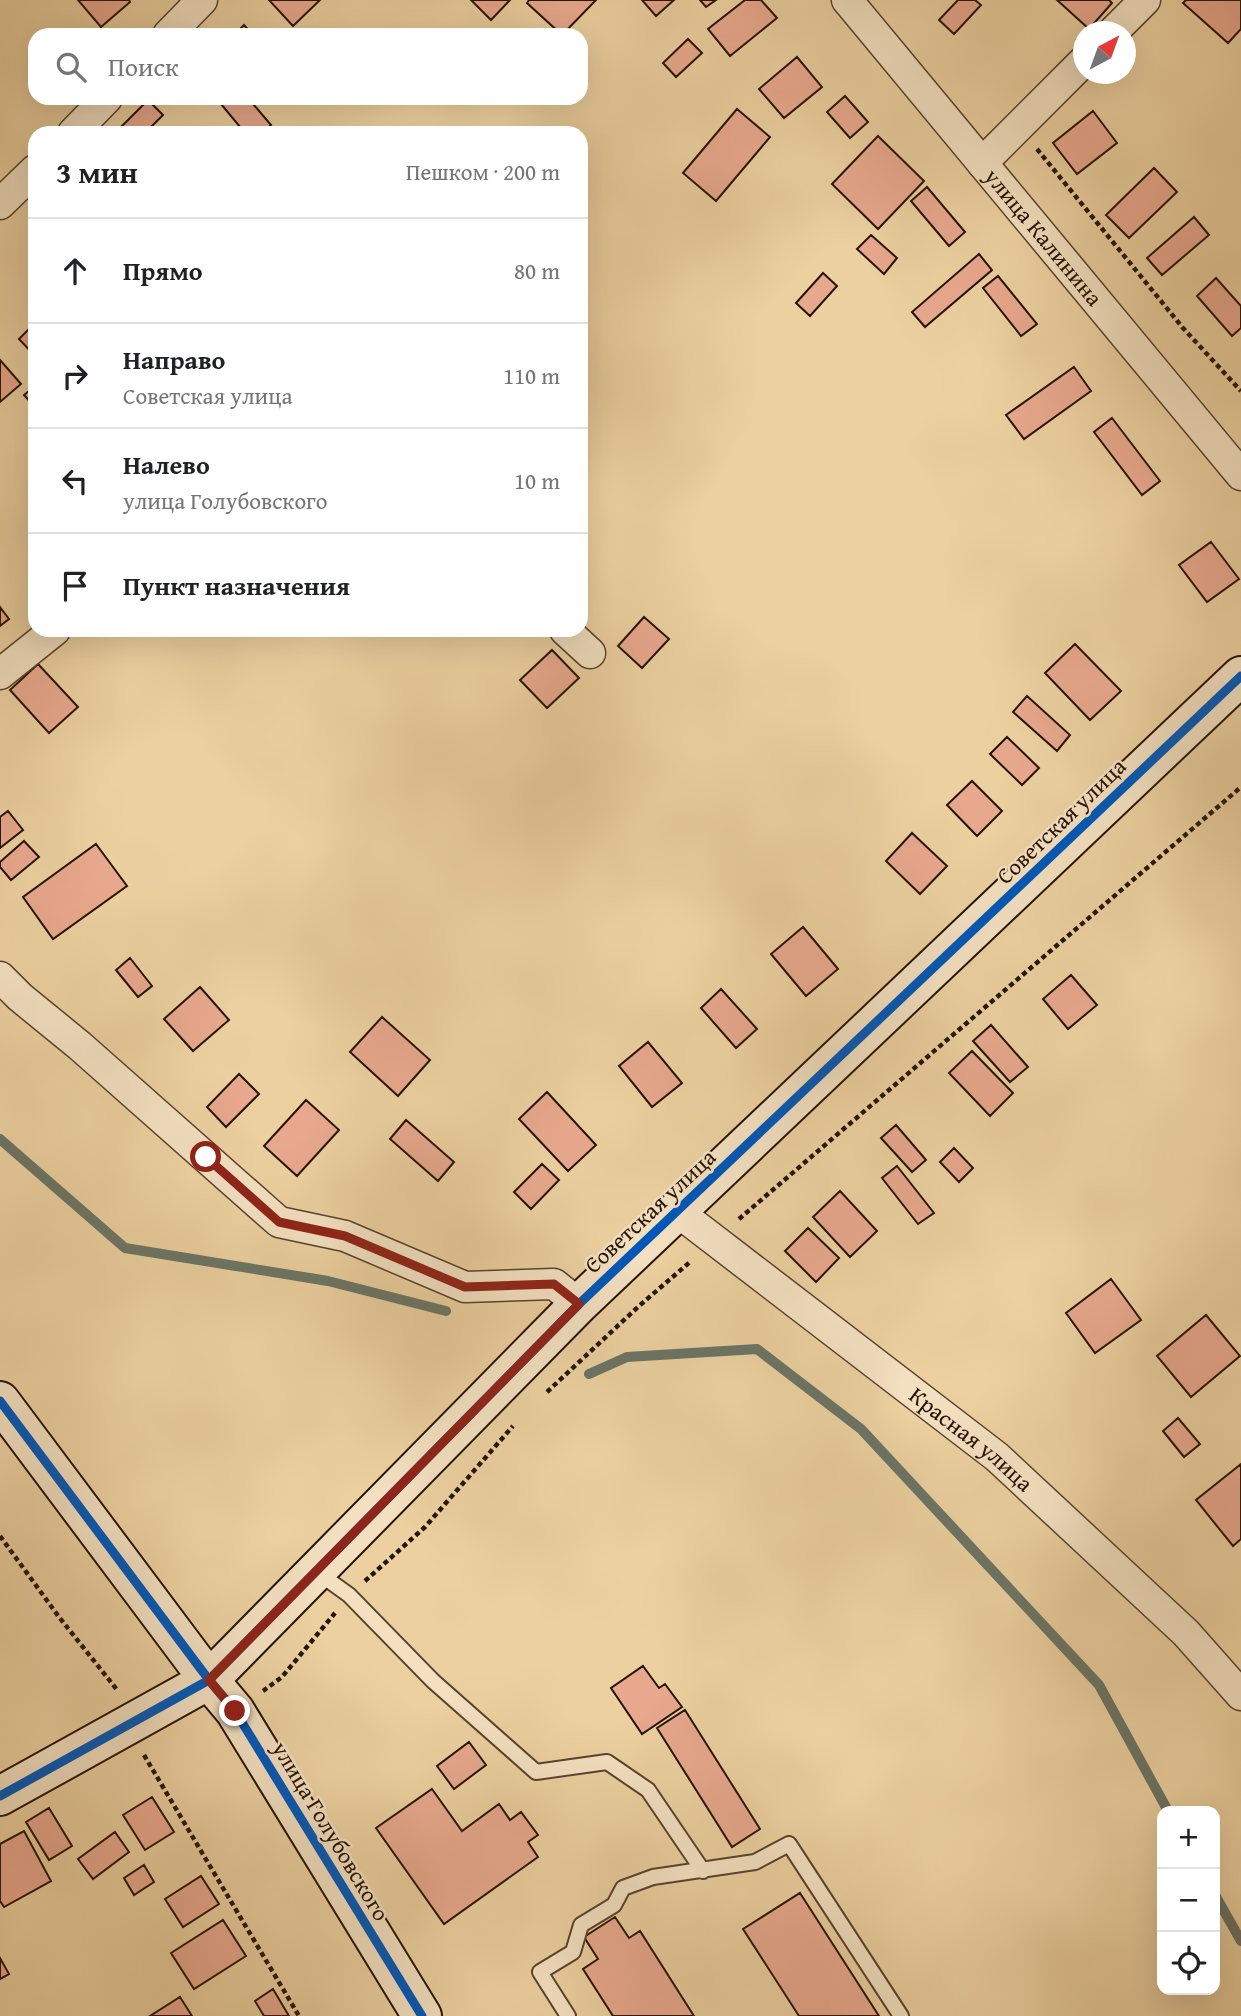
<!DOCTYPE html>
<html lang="ru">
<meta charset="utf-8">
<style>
body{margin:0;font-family:"Gentium Book Plus",serif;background:#f6f6f6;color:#202124}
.controls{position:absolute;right:21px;bottom:21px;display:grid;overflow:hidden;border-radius:14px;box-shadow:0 7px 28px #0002}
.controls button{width:63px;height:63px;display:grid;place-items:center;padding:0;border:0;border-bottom:2px solid #e0e0e0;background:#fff;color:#202124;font:35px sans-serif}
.compass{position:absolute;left:1073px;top:21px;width:63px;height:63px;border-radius:50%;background:#fff;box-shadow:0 7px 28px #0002;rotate:41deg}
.stop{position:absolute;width:21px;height:21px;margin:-16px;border:5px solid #8f2418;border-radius:50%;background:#fff}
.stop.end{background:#8f2418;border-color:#fff;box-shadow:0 2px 7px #0008}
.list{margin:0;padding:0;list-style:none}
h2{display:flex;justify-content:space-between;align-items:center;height:91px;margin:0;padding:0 28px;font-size:30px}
h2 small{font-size:23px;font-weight:400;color:#757577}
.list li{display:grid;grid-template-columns:46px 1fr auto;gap:21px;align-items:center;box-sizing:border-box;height:105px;padding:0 28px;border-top:2px solid #e0e0e0}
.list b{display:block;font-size:26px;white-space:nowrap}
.list p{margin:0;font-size:23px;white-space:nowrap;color:#757577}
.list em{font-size:23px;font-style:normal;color:#757577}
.icon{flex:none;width:38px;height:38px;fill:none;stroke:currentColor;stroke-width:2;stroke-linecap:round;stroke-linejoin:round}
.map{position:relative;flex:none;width:1241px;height:2016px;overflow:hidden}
.search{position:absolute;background:#fff;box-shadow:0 7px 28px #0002;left:28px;top:28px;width:560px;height:77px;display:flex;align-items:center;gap:18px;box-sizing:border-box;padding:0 24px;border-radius:21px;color:#757577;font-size:26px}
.panel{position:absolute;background:#fff;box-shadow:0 7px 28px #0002;left:28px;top:126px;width:560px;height:511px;border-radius:21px}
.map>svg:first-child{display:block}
</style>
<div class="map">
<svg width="1241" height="2016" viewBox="0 0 1241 2016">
<rect width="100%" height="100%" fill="#ecd0a0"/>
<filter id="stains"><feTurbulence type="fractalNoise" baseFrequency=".00286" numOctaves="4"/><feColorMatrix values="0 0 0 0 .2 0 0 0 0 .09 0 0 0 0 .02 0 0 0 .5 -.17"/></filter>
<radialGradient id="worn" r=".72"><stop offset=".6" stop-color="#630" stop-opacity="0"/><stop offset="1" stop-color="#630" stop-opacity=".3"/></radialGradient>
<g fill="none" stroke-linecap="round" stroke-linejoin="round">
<path stroke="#6b7566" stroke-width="10" d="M0,1139L125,1248L328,1281L446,1311
M589,1374L627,1357L757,1349L861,1429L1099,1685L1168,1811
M1215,1895L1241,1941"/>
</g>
<path fill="#e8a88e" stroke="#261304" stroke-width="2" d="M78,0H129L130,2L101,27Z
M269,0H320L293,26Z
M471,0H510L491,20Z
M529,0H596L562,35L527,3Z
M642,0H674L656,16Z
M700,0H716L706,7Z
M745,0H761L777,18L730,56L708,29Z
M958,0H975L981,5L954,34L939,20Z
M1057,0H1109L1112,3L1089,29Z
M1186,0H1241V29L1228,43L1183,3Z
M244,25L253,35H234Z
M688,39L702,53L676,77L663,63Z
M797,57L822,87L784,118L759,89Z
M845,96L868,122L850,138L827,112Z
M216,98H248L271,125L262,133H245Z
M148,100L163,115L145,133H115Z
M737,109L770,137L716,201L683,173Z
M1093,111L1117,143L1077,174L1053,143Z
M878,136L924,181L878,229L832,184Z
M1154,168L1177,192L1129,238L1106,215Z
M927,187L965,232L949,246L911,201Z
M1194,217L1209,235L1162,275L1147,258Z
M871,235L897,258L884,274L857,249Z
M979,254L992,270L925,327L912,312Z
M823,273L837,286L810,316L796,303Z
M998,276L1037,324L1021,336L983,288Z
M1216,278L1241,306V328L1232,336L1197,296Z
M35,323V356L19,339Z
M0,360L21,384L0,402Z
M1074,367L1091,391L1024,439L1006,415Z
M35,386V407L24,395Z
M1112,418L1160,481L1142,495L1094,432Z
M1211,542L1239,579L1207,602L1179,565Z
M0,607L9,619L0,626Z
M644,617L669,639L642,668L618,646Z
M1075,644L1121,691L1090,720L1045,673Z
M552,650L579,678L547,708L520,680Z
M38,664L78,707L49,733L10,690Z
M1027,696L1070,735L1057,751L1013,712Z
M1007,737L1039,768L1022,785L990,754Z
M972,781L1002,811L977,836L947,805Z
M8,811L23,830L0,848V817Z
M912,833L947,866L920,894L886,861Z
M24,841L39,857L11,880L0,867V862Z
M96,844L127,886L53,939L23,897Z
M803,927L838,969L806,996L771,954Z
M130,958L152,986L138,997L116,970Z
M1071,975L1097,1005L1068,1029L1043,999Z
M200,987L229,1020L193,1051L164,1019Z
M721,989L757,1029L736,1048L701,1008Z
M382,1017L430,1060L398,1096L350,1052Z
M991,1025L1028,1067L1010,1082L973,1041Z
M648,1042L682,1083L652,1107L619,1066Z
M972,1051L1013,1093L990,1116L949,1073Z
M239,1074L259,1094L226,1127L207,1107Z
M547,1092L596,1145L568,1171L519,1119Z
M306,1100L339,1130L297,1176L264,1146Z
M406,1120L454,1162L438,1181L390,1139Z
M896,1125L926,1160L912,1172L881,1138Z
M954,1148L973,1168L959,1182L940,1162Z
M542,1164L559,1180L531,1209L514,1192Z
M897,1166L934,1213L918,1224L882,1178Z
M840,1191L877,1231L850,1257L813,1217Z
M808,1228L839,1258L816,1282L785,1251Z
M1111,1279L1141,1320L1095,1353L1066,1313Z
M1206,1315L1240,1356L1191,1397L1157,1356Z
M1178,1418L1200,1444L1184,1457L1163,1431Z
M1241,1464V1539L1233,1546L1196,1500Z
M643,1666L659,1688L665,1684L682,1707L642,1734L611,1688Z
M685,1710L760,1829L732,1847L657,1728Z
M469,1742L486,1765L454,1789L437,1766Z
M432,1789L462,1831L499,1804L510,1820L521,1812L538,1835L528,1842L538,1857L444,1924L376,1828Z
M152,1797L174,1832L145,1850L123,1815Z
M49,1808L72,1846L49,1860L26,1822Z
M24,1831L51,1881L4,1907L0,1901V1844Z
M115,1832L129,1852L93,1879L78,1859Z
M144,1865L154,1882L134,1895L124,1878Z
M201,1876L219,1904L183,1927L165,1899Z
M800,1893L879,2016H799L743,1929Z
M615,1917L629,1938L640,1931L694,2016H613L583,1969L598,1959L584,1937Z
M223,1920L246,1956L194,1989L171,1953Z
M0,1958L9,1974L0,1979Z
M273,1989L289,2016H264L255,2001Z
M180,1997L192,2016H150Z"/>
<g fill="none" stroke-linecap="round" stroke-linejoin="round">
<g stroke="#58422b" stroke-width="18">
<path id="lane" d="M317,1572L349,1595L433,1681L536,1772L607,1762L648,1790L703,1871
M568,2016L540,1972L573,1952L581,1925L614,1905L623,1888L653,1877L755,1862L789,1844L901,2016"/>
</g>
<g stroke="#58422b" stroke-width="33">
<g id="street">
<path id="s1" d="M847,0L1241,475"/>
<path d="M1113,32L1145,0"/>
<path d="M168,35L202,0"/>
<path d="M73,133L107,98"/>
<path d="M982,163L1084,61"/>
<path d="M0,204L35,170"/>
<path d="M565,630L590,653"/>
<path d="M0,674L55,630"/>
<path d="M0,977L20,997L80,1046L279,1222L345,1236L465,1287L554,1284L579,1304"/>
<path id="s2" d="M678,1212L997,1457L1186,1633L1241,1695"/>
</g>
</g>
<g stroke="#261304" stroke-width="42">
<path id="secondary" d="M0,1401L209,1680L235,1711L422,2016
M0,1796L209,1680L579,1304L1241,676"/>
</g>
<path stroke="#261304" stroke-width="4.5" stroke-dasharray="5 3.5" stroke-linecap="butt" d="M1037,149L1183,328L1241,391
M739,1219L1241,787
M547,1392L639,1306L690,1262
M0,1536L59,1617L118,1691
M365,1581L425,1527L513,1426
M263,1691L282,1677L335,1613
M144,1755L299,2016"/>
<use href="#lane" stroke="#f3e0c1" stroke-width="14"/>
<use href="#street" stroke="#f3e0c1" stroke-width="30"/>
<use href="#secondary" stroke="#f3e0c1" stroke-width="38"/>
<g stroke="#f3e0c1" stroke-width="13">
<path id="cycleway" d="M0,1401L209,1680L235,1711L422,2016
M0,1796L209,1680L579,1304L1241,676"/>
</g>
<use href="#cycleway" stroke="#0057b8" stroke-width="9"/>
</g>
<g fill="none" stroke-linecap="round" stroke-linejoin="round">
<path stroke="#8f2418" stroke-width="9" d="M206,1157L279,1222L345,1236L465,1287L554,1284L579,1304L209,1680L235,1711"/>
</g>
<g text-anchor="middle" stroke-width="5" stroke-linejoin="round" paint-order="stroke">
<g font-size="23" fill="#261304" stroke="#f3e0c1">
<text dy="8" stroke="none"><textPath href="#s1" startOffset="308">улица Калинина</textPath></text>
<text transform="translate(1061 821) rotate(-44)" y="8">Советская улица</text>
<text transform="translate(650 1211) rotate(-43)" y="8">Советская улица</text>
<text dy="8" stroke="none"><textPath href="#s2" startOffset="371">Красная улица</textPath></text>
<text transform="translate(331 1831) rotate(59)" y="8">улица Голубовского</text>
</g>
</g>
<rect width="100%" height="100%" filter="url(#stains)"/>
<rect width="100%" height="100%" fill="url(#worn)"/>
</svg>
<div class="controls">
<button>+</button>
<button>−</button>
<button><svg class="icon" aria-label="locate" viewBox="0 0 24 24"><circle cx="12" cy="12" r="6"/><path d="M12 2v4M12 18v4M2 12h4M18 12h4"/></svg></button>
</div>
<svg class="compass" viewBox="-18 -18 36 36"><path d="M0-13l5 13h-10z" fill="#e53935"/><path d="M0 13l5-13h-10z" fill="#757577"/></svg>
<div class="stop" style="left:206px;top:1157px"></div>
<div class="stop end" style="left:235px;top:1711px"></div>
<div class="search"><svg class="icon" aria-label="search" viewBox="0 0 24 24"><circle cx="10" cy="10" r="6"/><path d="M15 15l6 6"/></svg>Поиск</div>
<section class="panel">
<h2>3 мин<small>Пешком · 200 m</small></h2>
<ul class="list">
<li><svg class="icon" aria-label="ahead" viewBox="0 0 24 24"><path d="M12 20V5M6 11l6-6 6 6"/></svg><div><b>Прямо</b></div><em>80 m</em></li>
<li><svg class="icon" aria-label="right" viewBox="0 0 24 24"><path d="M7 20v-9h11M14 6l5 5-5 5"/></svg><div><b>Направо</b><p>Советская улица</p></div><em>110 m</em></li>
<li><svg class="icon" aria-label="left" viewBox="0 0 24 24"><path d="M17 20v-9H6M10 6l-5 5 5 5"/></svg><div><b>Налево</b><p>улица Голубовского</p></div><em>10 m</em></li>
<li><svg class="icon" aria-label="arrive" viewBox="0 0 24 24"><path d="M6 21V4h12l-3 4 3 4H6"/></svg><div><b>Пункт назначения</b></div></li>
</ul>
</section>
</div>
